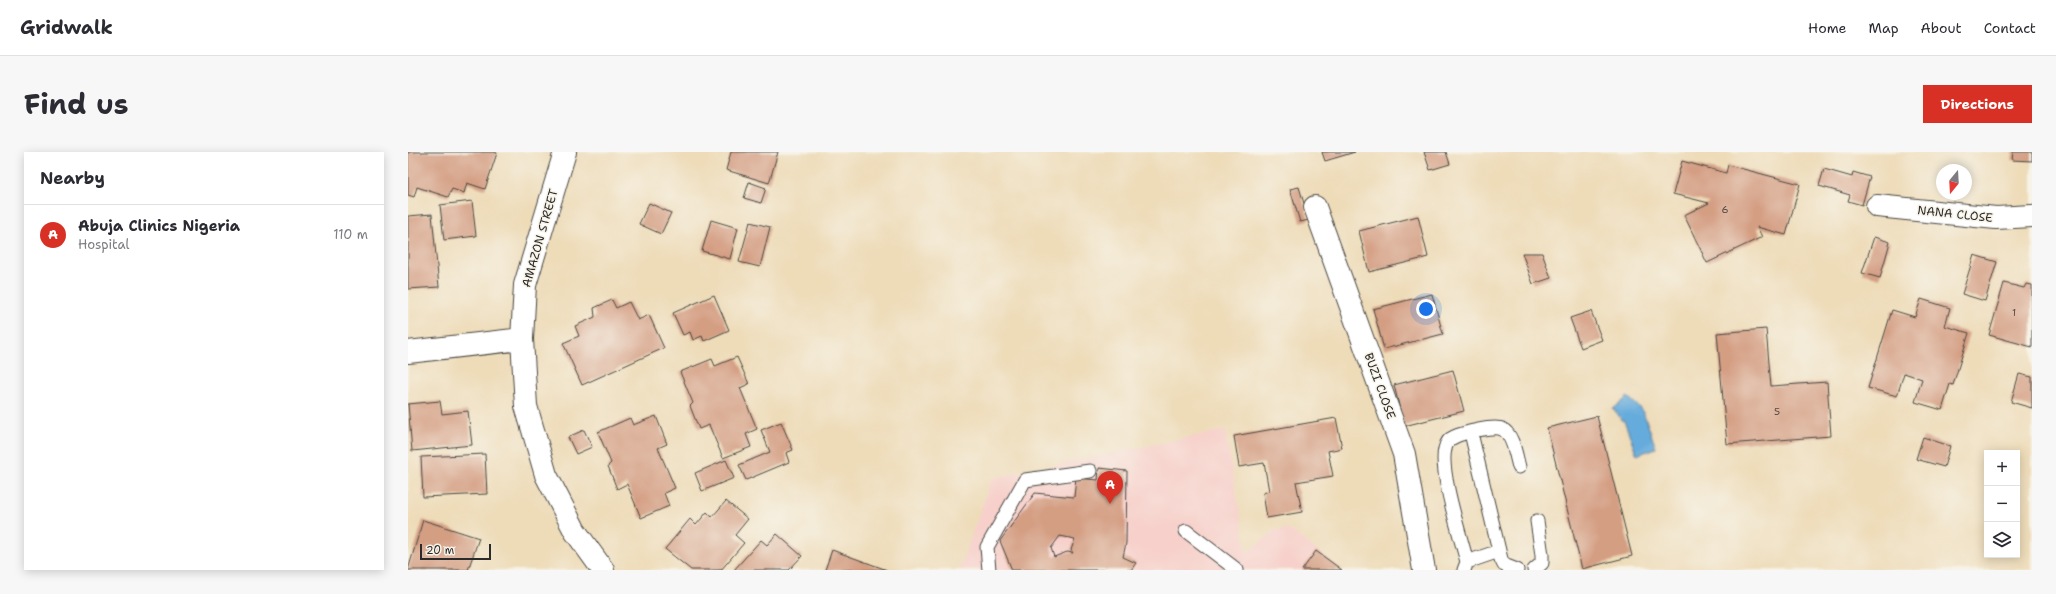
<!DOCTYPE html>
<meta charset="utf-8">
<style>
body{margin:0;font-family:"Shantell Sans",sans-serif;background:#f7f7f7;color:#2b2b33}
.controls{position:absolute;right:12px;bottom:12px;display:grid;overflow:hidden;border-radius:0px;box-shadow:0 2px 10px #0003}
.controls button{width:36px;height:36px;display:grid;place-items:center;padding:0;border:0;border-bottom:1px solid #e1e1e2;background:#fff;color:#2b2b33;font:20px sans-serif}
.compass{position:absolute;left:1528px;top:12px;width:36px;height:36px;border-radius:50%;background:#fff;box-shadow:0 2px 10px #0003;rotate:198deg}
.scale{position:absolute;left:12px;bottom:10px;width:71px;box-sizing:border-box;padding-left:4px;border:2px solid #2b2b2b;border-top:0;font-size:11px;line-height:14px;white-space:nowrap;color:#2b2b2b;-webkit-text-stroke:3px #f7f3e8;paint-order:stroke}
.you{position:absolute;left:1018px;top:157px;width:14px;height:14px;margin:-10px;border:3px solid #fff;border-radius:50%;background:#1a73e8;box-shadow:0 0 0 6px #1a73e833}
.badge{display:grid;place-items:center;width:26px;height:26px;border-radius:50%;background:#d93025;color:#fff;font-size:13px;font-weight:700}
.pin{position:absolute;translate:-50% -33px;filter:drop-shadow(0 1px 2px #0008)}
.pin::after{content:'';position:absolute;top:21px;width:14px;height:12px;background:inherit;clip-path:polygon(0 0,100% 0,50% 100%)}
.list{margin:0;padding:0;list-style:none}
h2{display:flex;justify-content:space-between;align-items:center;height:52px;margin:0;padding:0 16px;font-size:17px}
h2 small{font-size:13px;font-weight:400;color:#7c7c81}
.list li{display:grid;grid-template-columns:26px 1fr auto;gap:12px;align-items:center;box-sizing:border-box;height:60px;padding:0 16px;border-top:1px solid #e1e1e2}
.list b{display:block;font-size:15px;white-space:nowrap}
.list p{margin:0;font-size:13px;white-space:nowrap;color:#7c7c81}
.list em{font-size:13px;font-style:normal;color:#7c7c81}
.icon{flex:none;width:22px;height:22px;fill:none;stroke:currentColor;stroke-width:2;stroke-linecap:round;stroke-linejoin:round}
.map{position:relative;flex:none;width:1624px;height:418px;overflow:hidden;border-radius:0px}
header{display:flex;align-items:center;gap:24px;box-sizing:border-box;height:56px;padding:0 20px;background:#fff;border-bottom:1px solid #e1e1e2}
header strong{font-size:19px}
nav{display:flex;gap:22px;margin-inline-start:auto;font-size:14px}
.intro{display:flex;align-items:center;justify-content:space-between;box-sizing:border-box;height:96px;padding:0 24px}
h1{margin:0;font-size:28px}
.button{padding:10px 18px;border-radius:0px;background:#d93025;color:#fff;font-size:14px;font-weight:700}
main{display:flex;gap:24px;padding:0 24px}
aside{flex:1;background:#fff;border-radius:0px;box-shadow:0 2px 10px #0003}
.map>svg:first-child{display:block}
</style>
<header>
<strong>Gridwalk</strong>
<nav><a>Home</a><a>Map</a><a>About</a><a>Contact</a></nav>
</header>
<div class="intro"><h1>Find us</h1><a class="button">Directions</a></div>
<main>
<aside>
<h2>Nearby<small></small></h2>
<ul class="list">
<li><span class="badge">A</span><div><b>Abuja Clinics Nigeria</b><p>Hospital</p></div><em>110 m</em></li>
</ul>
</aside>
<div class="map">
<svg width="1624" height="418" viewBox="0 0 1624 418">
<rect width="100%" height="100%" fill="#f7f3e8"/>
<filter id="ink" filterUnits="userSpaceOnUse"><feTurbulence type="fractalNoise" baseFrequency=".025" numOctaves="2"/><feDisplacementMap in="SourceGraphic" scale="8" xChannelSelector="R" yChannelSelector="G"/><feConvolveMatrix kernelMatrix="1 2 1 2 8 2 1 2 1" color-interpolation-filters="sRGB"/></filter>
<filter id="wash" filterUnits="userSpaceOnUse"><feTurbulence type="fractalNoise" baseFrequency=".012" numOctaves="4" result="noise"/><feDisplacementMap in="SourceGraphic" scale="16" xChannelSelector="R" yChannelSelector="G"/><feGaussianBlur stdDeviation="0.9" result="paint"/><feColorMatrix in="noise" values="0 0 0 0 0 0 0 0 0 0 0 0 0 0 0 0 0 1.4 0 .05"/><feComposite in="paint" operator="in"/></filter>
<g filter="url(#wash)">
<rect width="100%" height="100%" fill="#eedcb9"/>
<path fill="#f7d0cb" d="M817,278L839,401L867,378L881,377L935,418H551L584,326Z"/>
<path fill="#65abdb" stroke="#486b83" d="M1220,245L1235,259L1248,296L1229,303L1217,271L1205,257Z"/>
<g id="blocks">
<path fill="#d49e83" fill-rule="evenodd" d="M0,0H85L89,1L77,37L59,31L56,41L44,37L40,45L9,35L6,45L0,43Z
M323,0H370L361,31L318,18Z
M914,0H947L917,9Z
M1016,0H1038L1042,12L1022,18Z
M1605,0H1624V9L1604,8Z
M1274,9L1318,21L1320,13L1392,32L1378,83L1349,75L1354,85L1299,111L1276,63L1301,51L1265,42Z
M1416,17L1444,25L1445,20L1462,25L1454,53L1440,49L1442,43L1411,34Z
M341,30L358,36L353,51L336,46Z
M891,35L901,68L892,70L882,37Z
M64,49L68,84L36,88L32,53Z
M241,51L263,61L253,82L231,72Z
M24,62L31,135L0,137V64Z
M1010,64L1020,105L961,120L951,79Z
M303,68L330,76L322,107L294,99Z
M342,70L362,75L352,115L331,110Z
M1466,85L1482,90L1472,126L1454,121Z
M1114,101H1134L1143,126L1125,132Z
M1566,103L1589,110L1577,149L1554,142Z
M1596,131L1616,136L1618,132L1624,133V195L1581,183Z
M1024,142L1035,182L976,197L965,157Z
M306,143L321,178L296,189L294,184L285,188L282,180L275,183L265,161Z
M1513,147L1542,156L1537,174L1561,181L1545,233L1542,232L1534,258L1507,250L1514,227L1496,221L1489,244L1460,236L1484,158L1507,165Z
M204,148L208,156L221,150L230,168L241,163L256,196L174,233L155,191L171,184L167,174L187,165L186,156Z
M1183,159L1194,188L1173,196L1162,166Z
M1358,177L1363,234L1419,230L1423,284L1319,292L1309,181Z
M329,205L341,232L332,236L349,277L338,282L343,295L315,306L301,273L291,277L282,254L285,251L272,220L304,207L307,214Z
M1045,218L1056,259L996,274L986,233Z
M1611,222L1624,225V256L1603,250Z
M32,249L34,262L60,259L64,293L4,299L0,252Z
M248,264L259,292L250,296L267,336L256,341L261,354L233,366L219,332L209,337L200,314L203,311L190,280L222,266L225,273Z
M1189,264L1224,404L1174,417L1139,276Z
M928,266L934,296L920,299L925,324L888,330L894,360L859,366L855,341L861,339L856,311L831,315L826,284Z
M373,270L385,298L378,301L381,310L338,328L331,313L362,300L353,278Z
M176,278L184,295L168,302L160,285Z
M1515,285L1542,294L1536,315L1508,307Z
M77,302L79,342L15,345L13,305Z
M318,308L326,326L294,339L287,321Z
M691,316L719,319L718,391L715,405L728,411L723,418H604L592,389L627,341L666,345L668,326L690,328ZM652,384L667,387L663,398L665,401L659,400L646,405L643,396Z
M318,349L340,367L327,383L336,391L313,418H283L257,397L282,367L288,373L299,360L304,365Z
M15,368L71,386L60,418H0Z
M369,382L394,404L381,418H326L353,388L359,393Z
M424,398L479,418H417Z
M908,399L934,418H894Z"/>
</g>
</g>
<g filter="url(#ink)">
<use href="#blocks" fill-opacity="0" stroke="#484640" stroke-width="1"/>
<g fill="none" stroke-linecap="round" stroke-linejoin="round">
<g stroke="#484640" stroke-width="15">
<path id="service" d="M1063,281L1093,407L1096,413L1109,418
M778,379L829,418
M1059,410L1091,399
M581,418L579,395L617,328L682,319
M1056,418L1059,410C1053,386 1031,319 1037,297C1038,292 1041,287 1046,285C1054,281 1086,273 1094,277C1105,282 1108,304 1111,315
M1126,418L1134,411V403L1129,369"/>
</g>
<g stroke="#484640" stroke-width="24">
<path id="minor" d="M157,0L117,133L114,187L118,254L138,323L167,379L195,418
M1469,54L1588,66L1624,64
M907,55L996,302L1016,418
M0,200L114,187"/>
</g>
<use href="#service" stroke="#fff" stroke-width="13"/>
<use href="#minor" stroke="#fff" stroke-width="22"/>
</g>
</g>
<g text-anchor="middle" stroke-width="3" stroke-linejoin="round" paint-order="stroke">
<g font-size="10" fill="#554841">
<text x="1317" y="61">6</text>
<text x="1606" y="164">1</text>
<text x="1369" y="263">5</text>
</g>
<g font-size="12" fill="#2b2b2b" stroke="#f7f3e8">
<text transform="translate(1547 62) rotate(6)" y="4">NANA CLOSE</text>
<text transform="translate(132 86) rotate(-74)" y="4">AMAZON STREET</text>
<text transform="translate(972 234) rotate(70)" y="4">BUZI CLOSE</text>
</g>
</g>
</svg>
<div class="controls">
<button>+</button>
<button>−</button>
<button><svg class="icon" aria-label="layers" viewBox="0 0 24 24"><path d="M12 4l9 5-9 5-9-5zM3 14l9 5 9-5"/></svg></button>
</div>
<svg class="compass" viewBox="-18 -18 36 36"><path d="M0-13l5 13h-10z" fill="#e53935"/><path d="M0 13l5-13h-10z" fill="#7c7c81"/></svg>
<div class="scale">20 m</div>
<div class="you"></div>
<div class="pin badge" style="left:702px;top:352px">A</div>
</div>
</main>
